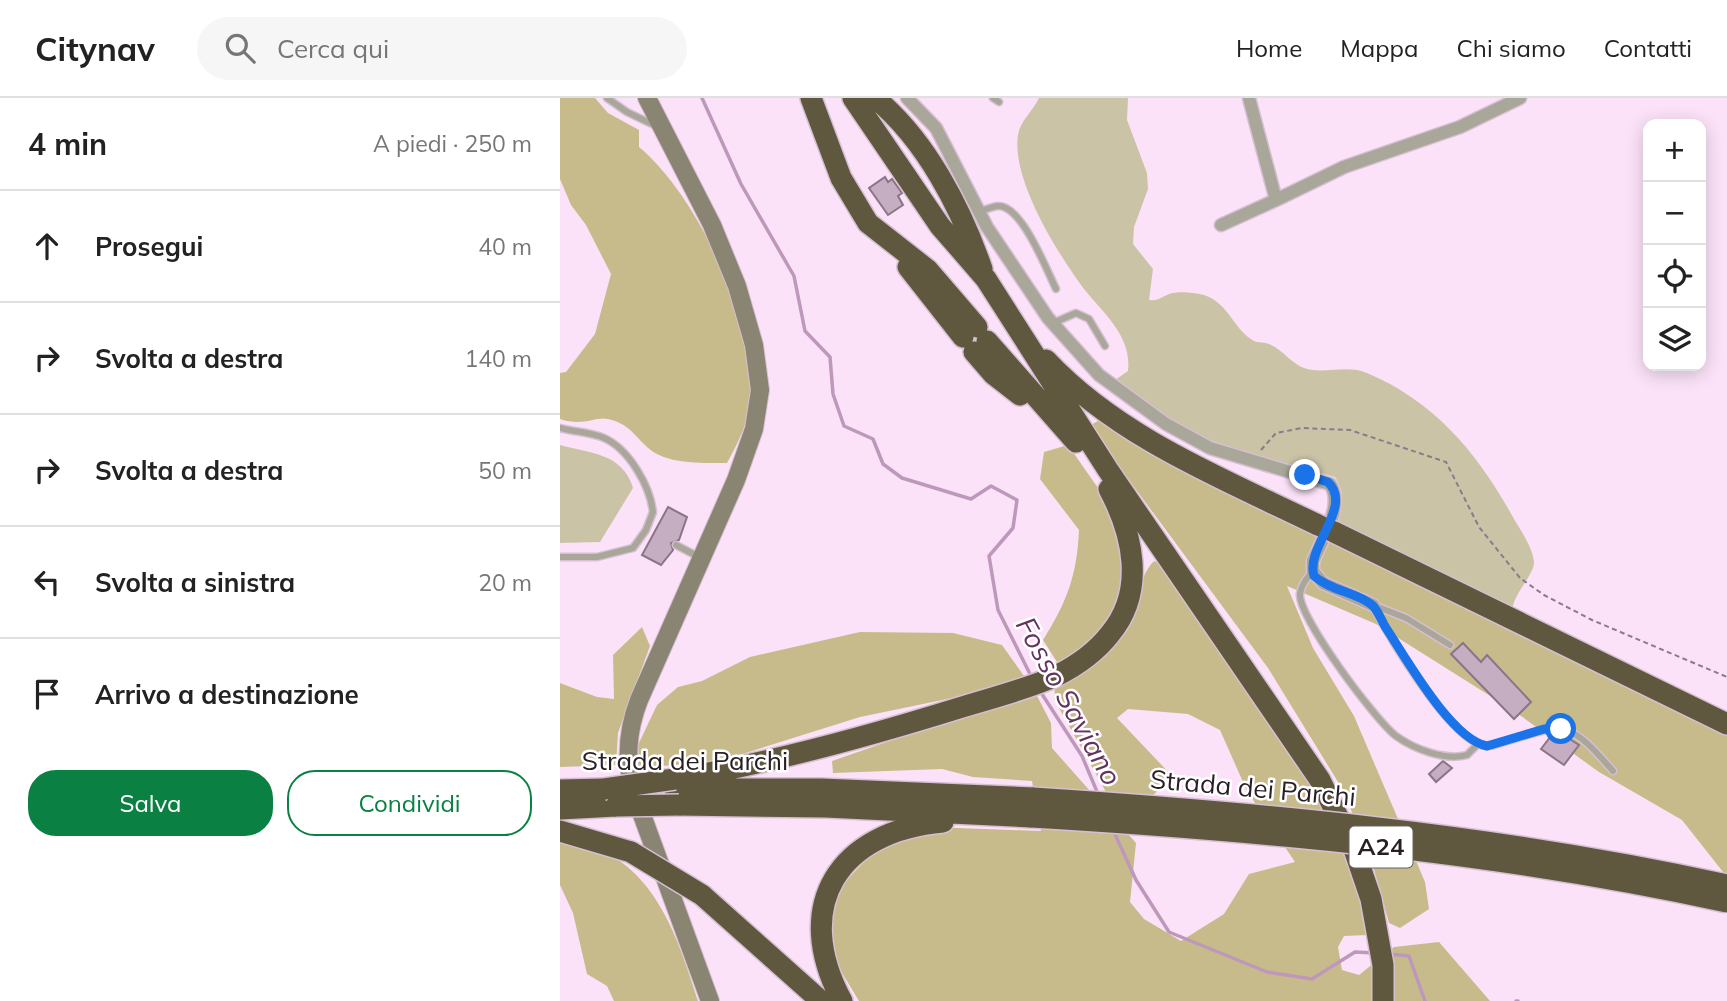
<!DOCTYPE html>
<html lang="it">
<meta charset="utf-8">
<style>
body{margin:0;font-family:Mulish,sans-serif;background:#f6f6f6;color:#222}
.controls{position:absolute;right:21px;top:21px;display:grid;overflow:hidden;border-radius:14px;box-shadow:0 4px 18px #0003}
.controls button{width:63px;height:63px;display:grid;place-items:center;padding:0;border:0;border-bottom:2px solid #e0e0e0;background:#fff;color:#222;font:35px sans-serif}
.stop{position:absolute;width:21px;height:21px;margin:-16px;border:5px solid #1a73e8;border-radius:50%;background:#fff}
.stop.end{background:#1a73e8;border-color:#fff;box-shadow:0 2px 7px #0008}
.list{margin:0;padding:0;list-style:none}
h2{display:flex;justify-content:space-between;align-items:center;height:91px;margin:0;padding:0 28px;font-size:30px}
h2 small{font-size:23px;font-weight:400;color:#767676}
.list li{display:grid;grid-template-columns:46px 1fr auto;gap:21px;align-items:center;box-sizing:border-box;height:112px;padding:0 28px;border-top:2px solid #e0e0e0}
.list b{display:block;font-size:26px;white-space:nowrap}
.list em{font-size:23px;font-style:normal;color:#767676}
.actions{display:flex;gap:14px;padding:21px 28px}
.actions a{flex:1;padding:16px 0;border:2px solid #0b8043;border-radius:28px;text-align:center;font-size:24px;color:#0b8043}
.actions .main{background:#0b8043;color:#fff}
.icon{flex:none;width:38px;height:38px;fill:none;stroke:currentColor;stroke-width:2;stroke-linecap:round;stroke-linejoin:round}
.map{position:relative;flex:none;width:1167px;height:903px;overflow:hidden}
header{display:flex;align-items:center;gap:42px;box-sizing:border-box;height:98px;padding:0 35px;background:#fff;border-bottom:2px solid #e0e0e0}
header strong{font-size:33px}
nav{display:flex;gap:38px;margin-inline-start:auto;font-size:24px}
.search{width:490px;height:63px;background:#f6f6f6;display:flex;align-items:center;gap:18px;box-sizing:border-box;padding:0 24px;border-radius:38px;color:#767676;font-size:26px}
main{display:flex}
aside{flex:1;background:#fff}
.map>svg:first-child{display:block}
</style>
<header>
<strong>Citynav</strong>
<div class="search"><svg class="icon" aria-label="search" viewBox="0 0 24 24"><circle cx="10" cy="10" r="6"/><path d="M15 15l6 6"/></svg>Cerca qui</div>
<nav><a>Home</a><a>Mappa</a><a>Chi siamo</a><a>Contatti</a></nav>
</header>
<main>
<aside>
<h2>4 min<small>A piedi · 250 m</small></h2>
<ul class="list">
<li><svg class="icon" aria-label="ahead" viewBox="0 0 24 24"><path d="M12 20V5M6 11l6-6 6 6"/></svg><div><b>Prosegui</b></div><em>40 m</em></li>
<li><svg class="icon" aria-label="right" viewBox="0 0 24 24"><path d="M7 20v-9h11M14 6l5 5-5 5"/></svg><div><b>Svolta a destra</b></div><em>140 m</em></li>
<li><svg class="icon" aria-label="right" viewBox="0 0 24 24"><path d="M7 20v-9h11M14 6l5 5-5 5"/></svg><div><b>Svolta a destra</b></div><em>50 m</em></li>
<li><svg class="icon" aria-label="left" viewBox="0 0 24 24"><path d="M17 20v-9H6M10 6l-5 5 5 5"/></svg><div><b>Svolta a sinistra</b></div><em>20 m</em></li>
<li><svg class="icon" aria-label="arrive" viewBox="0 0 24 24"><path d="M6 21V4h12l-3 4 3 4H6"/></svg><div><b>Arrivo a destinazione</b></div></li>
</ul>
<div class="actions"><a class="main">Salva</a><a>Condividi</a></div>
</aside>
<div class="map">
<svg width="1167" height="903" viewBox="0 0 1167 903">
<rect width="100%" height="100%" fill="#fbe2f8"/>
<path fill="#cbc3a6" d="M479,0H568L567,22L587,75L588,91L574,129L573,146L593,171L589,202C599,204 603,197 613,195C622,193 636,195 644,197C669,205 673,231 694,243C698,245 705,244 709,246C722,251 731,265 744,270C764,277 787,266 807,275C876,304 919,357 954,421C961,433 973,450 974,464C974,477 956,492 952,511L775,425C783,406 786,397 775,379L647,343L598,316L555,282L568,273C572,238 544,216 524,191C498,156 451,81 458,37C460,23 473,13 479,0Z
M0,347C29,355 63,355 73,390L40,444L0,445Z"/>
<path fill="#c8bb8b" d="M0,0H35L48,15L79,32V49C138,98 195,222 191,300C189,323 178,345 167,365C143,365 106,367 87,349C73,336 69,326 48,321C36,318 23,329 0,321V275L6,274L35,236L51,176L26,127L11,107L0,81Z
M545,319L1167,636V779L1122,722L1039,674L954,613L816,526L727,488L753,550L794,618L865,784L869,811L840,830L829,825L812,764L783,692L708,570L529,328Z
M508,347L552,410L566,478L556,519L517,558L497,564L483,542C507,504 517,477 519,432L480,381L484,354Z
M594,463L607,468L762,703L794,778L808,837L784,838L778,849L782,872L799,877L834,849L879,844L930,903H299L273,860L269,825L271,805L285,784L316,751L371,729L481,733L472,683L413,679L382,671L273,675L272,663L430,608L426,593L300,619L160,663L79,670L78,647L97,607L118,589L142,583L190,559L300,534L393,535L442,547L474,592L491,625L492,650L576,745L570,804L584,821L621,843L664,816L689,776L735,764L687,693L660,632L628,616L568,611L557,620L614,680L584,704L546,694L494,601L495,589C514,575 567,541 574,519C582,497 577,481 594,463Z
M82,529L90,548L58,635L56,667L0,669V585L37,599L54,601L53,557Z
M0,743C12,745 26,746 37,750C99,777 119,844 138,903H54L47,888L27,876L13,815L0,787Z"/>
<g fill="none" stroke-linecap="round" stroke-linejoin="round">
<path stroke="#be98bb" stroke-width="3.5" d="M142,0L181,86L234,178L245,233L270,259L273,296L284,328L313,341L323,366L342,380L411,401L431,388L457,402L453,430L429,458L438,512L472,580
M480,593L522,658L538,696
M553,732L576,782L609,834L707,874L752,881L795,854L815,855
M829,856L849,858L865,903
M956,903H958"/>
</g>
<path fill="#c5adc2" stroke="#8a7487" stroke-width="2" d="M325,79L328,84L332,81L342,95L338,98L343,107L328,117L309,90Z
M108,409L127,419L119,442L111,445L113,452L101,467L82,457Z
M903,545L921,564L927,557L971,604L954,621L891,556Z
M991,638H1005L1019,647L1004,667L981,651Z
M883,663L892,670L876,684L869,676Z"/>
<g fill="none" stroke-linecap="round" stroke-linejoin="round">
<g stroke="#d5bfd2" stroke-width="9">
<path id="service" d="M47,0L67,14L96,28
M433,0L439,4
M420,113C429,111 437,105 446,110C466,120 486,170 496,191
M493,225L516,215L529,221L545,248
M0,330C14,334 31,334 44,340C69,351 90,388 93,414L86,432L73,450L37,459H0
M116,447L139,459
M753,473C747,480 741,487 740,496C738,519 816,623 836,638C854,651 885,663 907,657L918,646
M813,507C830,541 886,634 921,647C930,650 939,645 947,643C1007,624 1011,625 1053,673
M813,507L846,520L890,547"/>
</g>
<g stroke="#d5bfd2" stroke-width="15">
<path id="minor" d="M347,0L376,30L427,129L488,220L539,277L606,326L650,350L770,386C785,407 761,443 753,463V473L763,485L813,507
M689,0L716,102L784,69L900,29L960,0
M661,127L716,102"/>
</g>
<g stroke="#d5bfd2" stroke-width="20">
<path id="secondary" d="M87,0L152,127L177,188L194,247L200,292L194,331L176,382L79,602C67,633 65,662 74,695L150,903"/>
</g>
<g stroke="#d5bfd2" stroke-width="24">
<path id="motorway" d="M251,0L281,80L308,125L368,172L417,229
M293,0L380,128L426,181L548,372L760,682L795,754L811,801L823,867V903
M315,0C366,42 401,110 422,171
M348,169L403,239
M427,243L516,344
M414,254L433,276L460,297
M486,262C559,340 664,381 758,427
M774,434L1167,626
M115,681C212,665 306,639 399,610C431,600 465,592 496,578C516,568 536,554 550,536C586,493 573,436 549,391
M115,691H261L473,700
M0,692L44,691
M119,707L266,709L472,719
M0,711L56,708
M0,733L71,754
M142,797L261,903
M282,903C231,808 278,733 383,724"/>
</g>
<path stroke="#8b7b8a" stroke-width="2" stroke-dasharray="5 3.5" stroke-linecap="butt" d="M701,352L716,335L742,330L790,332L886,364L919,429L960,480L984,497L1032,522L1167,579"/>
<use href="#service" stroke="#a9a69a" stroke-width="6"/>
<use href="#minor" stroke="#a9a69a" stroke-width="12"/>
<use href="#secondary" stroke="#8a8573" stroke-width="18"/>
<use href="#motorway" stroke="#5f583f" stroke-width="21"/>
<g stroke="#d5bfd2" stroke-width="24" stroke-linecap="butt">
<path id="motorway-bridge" d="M758,427L774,434
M44,691L115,681
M473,700C705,715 939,737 1167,787
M56,708L119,707
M472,719C704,733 939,754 1167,804
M71,754L142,797"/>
</g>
<use href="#motorway-bridge" stroke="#5f583f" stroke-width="21"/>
</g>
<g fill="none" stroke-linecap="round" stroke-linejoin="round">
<path stroke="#1a73e8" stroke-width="9" d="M745,377L768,384C794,409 745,449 754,478C771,493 797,494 812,507C818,512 822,524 826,530C846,560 891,641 927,648L984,631H1001"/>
</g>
<g text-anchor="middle" stroke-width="5" stroke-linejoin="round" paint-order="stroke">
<rect fill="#fff" stroke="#686267" stroke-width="2" x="789.5" y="728.5" width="63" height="41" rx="5"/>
<g font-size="24" font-weight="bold" fill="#271e26">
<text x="821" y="757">A24</text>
</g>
<g font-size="26" fill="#271e26" stroke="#fff">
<text x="125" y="672">Strada dei Parchi</text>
<text transform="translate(693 690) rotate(5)" y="9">Strada dei Parchi</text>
</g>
<g font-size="28" font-style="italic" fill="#633260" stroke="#fff">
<text transform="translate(509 603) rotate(61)" y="10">Fosso Saviano</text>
</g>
</g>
</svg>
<div class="controls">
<button>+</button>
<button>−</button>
<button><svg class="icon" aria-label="locate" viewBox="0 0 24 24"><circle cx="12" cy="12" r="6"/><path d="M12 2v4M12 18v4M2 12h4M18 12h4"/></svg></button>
<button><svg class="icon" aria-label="layers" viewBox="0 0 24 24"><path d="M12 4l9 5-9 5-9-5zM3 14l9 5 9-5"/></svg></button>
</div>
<div class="stop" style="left:1001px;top:631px"></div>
<div class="stop end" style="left:745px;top:377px"></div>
</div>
</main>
